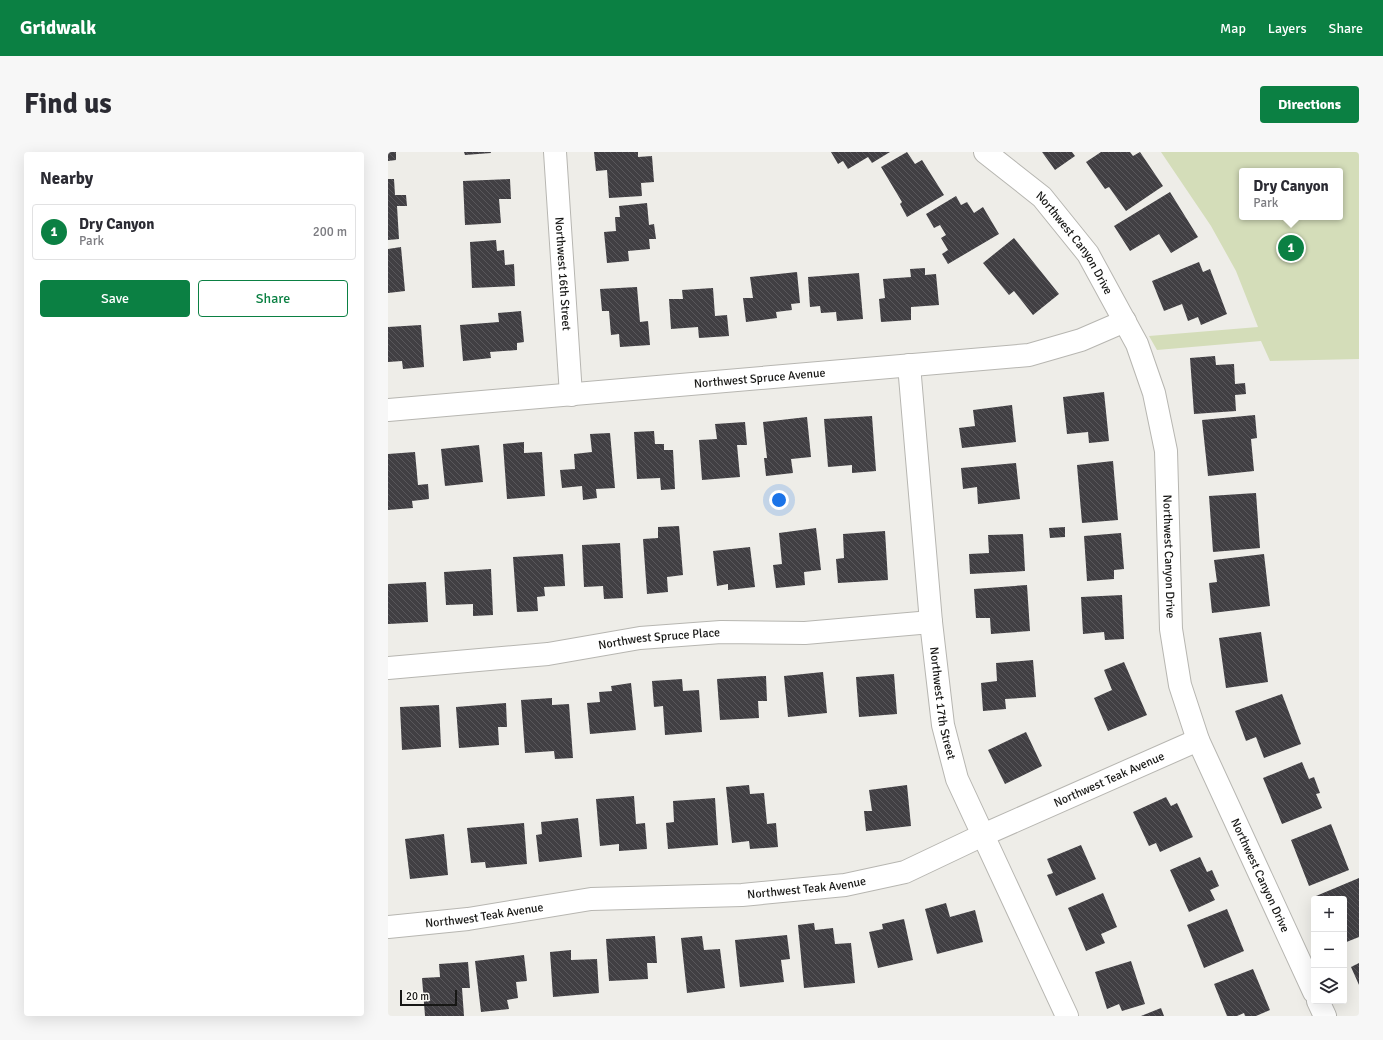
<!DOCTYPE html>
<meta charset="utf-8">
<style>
body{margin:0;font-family:Signika,sans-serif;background:#f7f7f7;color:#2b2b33}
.controls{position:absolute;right:12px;bottom:12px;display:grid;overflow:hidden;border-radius:4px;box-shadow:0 4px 16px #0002}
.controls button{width:36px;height:36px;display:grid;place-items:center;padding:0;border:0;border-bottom:1px solid #e1e1e2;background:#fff;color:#2b2b33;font:20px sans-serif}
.scale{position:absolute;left:12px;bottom:10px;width:57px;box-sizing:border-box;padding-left:4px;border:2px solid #171715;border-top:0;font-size:11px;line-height:14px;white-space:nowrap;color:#171715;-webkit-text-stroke:3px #fbfaf5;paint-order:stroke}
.you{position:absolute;left:391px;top:348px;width:14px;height:14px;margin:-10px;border:3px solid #fff;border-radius:50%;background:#1a73e8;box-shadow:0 0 0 6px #1a73e833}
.badge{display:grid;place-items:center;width:26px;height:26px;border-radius:50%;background:#0b8043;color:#fff;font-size:13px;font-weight:700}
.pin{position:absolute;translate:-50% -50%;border:2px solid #fff;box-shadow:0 1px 4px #0006}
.popup{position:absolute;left:851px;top:16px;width:104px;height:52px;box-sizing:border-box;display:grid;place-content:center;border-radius:4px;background:#fff;filter:drop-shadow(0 1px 3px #0005);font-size:13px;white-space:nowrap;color:#7c7c81}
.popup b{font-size:15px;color:#2b2b33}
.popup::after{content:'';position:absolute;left:50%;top:100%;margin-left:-8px;border:8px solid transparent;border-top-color:#fff}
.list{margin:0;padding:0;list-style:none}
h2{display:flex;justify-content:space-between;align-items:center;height:52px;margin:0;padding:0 16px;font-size:17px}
h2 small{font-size:13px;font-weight:400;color:#7c7c81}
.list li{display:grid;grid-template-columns:26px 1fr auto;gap:12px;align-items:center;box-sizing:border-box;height:56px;margin:0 8px 8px;padding:0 8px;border:1px solid #e1e1e2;border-radius:4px}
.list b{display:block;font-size:15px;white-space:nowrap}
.list p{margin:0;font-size:13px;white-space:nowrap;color:#7c7c81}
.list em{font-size:13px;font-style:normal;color:#7c7c81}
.actions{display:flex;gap:8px;padding:12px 16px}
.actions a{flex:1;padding:9px 0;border:1px solid #0b8043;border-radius:4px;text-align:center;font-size:14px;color:#0b8043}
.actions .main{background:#0b8043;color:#fff}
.icon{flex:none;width:22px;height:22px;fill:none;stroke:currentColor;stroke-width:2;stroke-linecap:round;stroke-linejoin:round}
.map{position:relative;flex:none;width:971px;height:864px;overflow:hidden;border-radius:4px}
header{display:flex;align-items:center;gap:24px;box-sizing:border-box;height:56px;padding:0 20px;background:#0b8043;color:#fff}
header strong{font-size:19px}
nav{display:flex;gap:22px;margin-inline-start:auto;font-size:14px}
.intro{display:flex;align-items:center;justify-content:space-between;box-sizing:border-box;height:96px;padding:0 24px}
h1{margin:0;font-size:28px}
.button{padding:10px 18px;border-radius:4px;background:#0b8043;color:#fff;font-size:14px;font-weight:700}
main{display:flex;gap:24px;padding:0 24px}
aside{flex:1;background:#fff;border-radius:4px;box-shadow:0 4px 16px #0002}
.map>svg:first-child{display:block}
</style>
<header>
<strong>Gridwalk</strong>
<nav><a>Map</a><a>Layers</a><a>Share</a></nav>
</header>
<div class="intro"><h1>Find us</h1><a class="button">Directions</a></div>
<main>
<aside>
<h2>Nearby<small></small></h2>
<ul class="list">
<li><span class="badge">1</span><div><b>Dry Canyon</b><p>Park</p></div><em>200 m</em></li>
</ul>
<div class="actions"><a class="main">Save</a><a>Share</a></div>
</aside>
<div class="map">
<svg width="971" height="864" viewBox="0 0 971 864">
<defs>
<pattern id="building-back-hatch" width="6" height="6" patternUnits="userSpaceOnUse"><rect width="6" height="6" fill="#413f43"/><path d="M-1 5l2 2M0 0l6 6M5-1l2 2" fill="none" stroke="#59575b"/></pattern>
</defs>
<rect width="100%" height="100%" fill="#eeede8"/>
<path fill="#d4ddb9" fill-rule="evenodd" d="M773,0H971V207L882,209L873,189L769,198L761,184L870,175L848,119L823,74ZM854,19H952V65H854Z"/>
<path fill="url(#building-back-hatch)" d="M0,0H8V8L0,9Z
M76,0H103V1L77,3Z
M206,0H250V5L264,4L266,30L253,31L254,44L221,46L219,18L208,19Z
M443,0H502L484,11L480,5L460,17L455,9L450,12Z
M519,0L527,12L534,8L556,43L519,65L512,52L514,50L493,15Z
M654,0H684L687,4L667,18Z
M713,0H742L745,4L752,0L775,34L738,59L721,35L717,37L698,10Z
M0,27H6L7,43H18L19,54H9L11,87L0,88Z
M122,27L123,47H111L113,71L77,73L75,29Z
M782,40L810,85L783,101L771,82L742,99L726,74Z
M568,44L573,53L579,50L586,61L595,55L611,82L560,112L554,102L560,98L553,86L558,83L552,73L546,76L538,62Z
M259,51L261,73L266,72L268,87H261L262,97L240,99L241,109L219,111L216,80L228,79L227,65H232L231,54Z
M626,86L671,142L645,163L626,139L621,143L595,111Z
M108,88L109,99L116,98L117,113L126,112L127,134L84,136L82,90Z
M13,95L17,139L0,141V97Z
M811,110L815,120L822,117L839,162L813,173L810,165L800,169L794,152L776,159L764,129Z
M537,116V123L548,122L551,153L523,155V168L493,170L491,147L497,146L495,127L523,125L522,117Z
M409,120L412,151L403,152L404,158L388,160L389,166L358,170L355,146H365L362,125Z
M471,121L475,167L449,169L448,160L433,161L432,154L422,155L420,125Z
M249,135L252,170L260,169L262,193L232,195L231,182L223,183L221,159H214L212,137Z
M325,136L327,164L339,163L341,184L311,186L310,175L283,177L281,147H295L294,138Z
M133,159L136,190L129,191V198L102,200L103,206L75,209L72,173L111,170L110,161Z
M33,173L36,215L15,217L14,209L0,210V175Z
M827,204L828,213L846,212L847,232L857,231L858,242L847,243L848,259L806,262L802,206Z
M716,240L721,289L701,291L700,280L679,282L675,245Z
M624,253L628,290L574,296L571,276L587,274L585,258Z
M867,263L869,286L863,287L866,319L820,324L814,268Z
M484,264L488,319L464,321V313L440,315L436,267Z
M419,265L423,305L403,307L405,321L378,324L376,306H379L375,270Z
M357,270L359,293H349L352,325L314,328L311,288L329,287L327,272Z
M266,279L267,292H276V298H285L287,337L273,338L272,326L249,327L246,280Z
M222,281L227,336L208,337L209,346L195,348L194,334L174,336L172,318L187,317L186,302L204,300L202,282Z
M136,290V301L154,300L157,344L119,347L115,292Z
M91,293L95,330L57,334L53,297Z
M27,300L30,333L40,332L41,347L24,349L25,356L0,358V302Z
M725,309L730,368L694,371L689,313Z
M628,311L632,347L590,352L589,335L575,337L573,316Z
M868,341L872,396L825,400L821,344Z
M291,374L295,423L279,425L280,440L259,442L255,387L270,386V375Z
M677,375V385L662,386L661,376Z
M428,376L433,418L416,420L417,433L388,436L385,413L394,412L391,381Z
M497,379L500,428L450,431L448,407L456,406L455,382Z
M733,381L736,417L726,418V427L699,429L696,384Z
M635,382L637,419L582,422L581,402L601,401L600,383Z
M232,391L235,446L216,447L215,434L196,435L194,393Z
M362,395L367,435L340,438V432L329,434L325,399Z
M175,402L177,434L156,435L157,444L149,445L150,459L129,460L125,405Z
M876,402L882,454L824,461L821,431L829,430L826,408Z
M103,417L105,463L85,464V452L58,453L56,420Z
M38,430L40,470L0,472V432Z
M639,433L642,479L603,482L602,466H588L586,437Z
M734,443L736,487L717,488L716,480L695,482L693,445Z
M873,480L880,530L838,536L831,486Z
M645,508L648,545L617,547L618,557L595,559L593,531L609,529L608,511Z
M736,510L759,563L720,579L706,546L724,538L716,518Z
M435,520L439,561L400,565L396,524Z
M506,522L509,562L471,565L468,525Z
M378,524L379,549H370L371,566L332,568L329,527Z
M294,527L295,539L311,538L314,580L277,583L275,554L266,555L264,529Z
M243,531L248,578L202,582L199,551L212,550L211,540L224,539L223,534Z
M894,542L913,592L876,606L868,585L858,589L847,559Z
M164,546V553L181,552L185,606L167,607L166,599L137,601L133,548Z
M118,551L119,575H110L111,593L71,596L68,555Z
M51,553L53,595L14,598L12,555Z
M638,580L654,614L617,632L600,598Z
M914,610L921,627L926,625L932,641L928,642L934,656L894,672L875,626Z
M361,633L362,642L376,641L379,672L388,671L390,695L362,697L361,689L344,691L338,635Z
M519,633L523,674L478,679L476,659H484L481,638Z
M246,644L248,672L257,671L259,697L231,699V692L212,694L208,647Z
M778,645L783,654L789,651L805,685L772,700L768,691L761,694L745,660Z
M327,646L330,693L280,697L278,671L286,670L285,649Z
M190,666L194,705L151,710L148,683L154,682L153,670Z
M136,671L139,712L98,716L97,710L83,711L79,676Z
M943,672L961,718L921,734L903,688Z
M56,682L60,723L22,727L17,687Z
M693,693L708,727L668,744L659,723L665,721L659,707Z
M812,705L819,720L824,718L831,734L822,738L827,748L801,760L782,718Z
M971,726V785L956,791V747H930L928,744Z
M715,741L729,775L713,782L717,791L698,799L680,756Z
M558,751L562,765L587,758L595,790L549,802L537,757Z
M839,757L856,799L816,816L799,773Z
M516,767L525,808L490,816L481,780L495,777L494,772Z
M426,771L427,778L445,776L447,792L463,791L467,831L416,836L410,773Z
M399,783L402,807L393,808L396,830L352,835L347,788Z
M267,784L269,811H259L260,827L221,829L218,787Z
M314,784L316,798L332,797L337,836L299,841L293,786Z
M183,798V808L209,807L211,841L165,845L162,800Z
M136,803L139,829L128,830L130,846L119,848L121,857L93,860L87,809Z
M743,809L757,852L734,859L731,852L719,857L707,820Z
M80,810L82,836H74L76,864H37L34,826L52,825L51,812Z
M971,811V833L963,815Z
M865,817L882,858L868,864H857L856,861L849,864H839L826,832Z
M773,856L776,864H753Z"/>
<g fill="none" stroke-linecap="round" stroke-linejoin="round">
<g stroke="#b7b6b1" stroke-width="24">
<g id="minor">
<path id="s1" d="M167,0L183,243"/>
<path id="s2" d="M597,0L654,45L700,102L749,192L766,241L778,299L783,477L792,533L810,588L926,840"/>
<path id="s3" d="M521,213L543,470L555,573L569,627L679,864"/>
<path id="s4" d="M0,258L641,203L693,188L737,169"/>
<path id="s5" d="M0,516L160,502L252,486L333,480L417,481L543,470"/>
<path id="s6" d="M0,775L80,767L203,747L354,743L457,733L517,720L595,683L810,588"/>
<path d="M930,849L937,864"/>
</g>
</g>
<use href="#minor" stroke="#fff" stroke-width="22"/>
</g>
<g text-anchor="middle" stroke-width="4" stroke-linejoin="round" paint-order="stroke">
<g font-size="12" fill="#171715" stroke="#fbfaf5">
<text dy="4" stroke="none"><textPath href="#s2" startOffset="129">Northwest Canyon Drive</textPath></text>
<text dy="4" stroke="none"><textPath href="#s1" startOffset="122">Northwest 16th Street</textPath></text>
<text dy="4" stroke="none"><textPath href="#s4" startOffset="373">Northwest Spruce Avenue</textPath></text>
<text dy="4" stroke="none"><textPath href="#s2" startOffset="465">Northwest Canyon Drive</textPath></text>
<text dy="4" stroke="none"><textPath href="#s5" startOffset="273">Northwest Spruce Place</textPath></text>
<text dy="4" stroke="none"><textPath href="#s3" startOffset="340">Northwest 17th Street</textPath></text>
<text dy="4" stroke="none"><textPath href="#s6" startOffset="745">Northwest Teak Avenue</textPath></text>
<text dy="4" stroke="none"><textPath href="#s2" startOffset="801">Northwest Canyon Drive</textPath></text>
<text dy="4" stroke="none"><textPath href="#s6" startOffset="421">Northwest Teak Avenue</textPath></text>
<text dy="4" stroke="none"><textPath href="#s6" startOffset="97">Northwest Teak Avenue</textPath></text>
</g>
</g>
</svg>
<div class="controls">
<button>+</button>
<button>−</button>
<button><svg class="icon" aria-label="layers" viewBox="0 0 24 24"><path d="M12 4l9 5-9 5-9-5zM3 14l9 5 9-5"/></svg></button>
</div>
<div class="scale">20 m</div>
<div class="you"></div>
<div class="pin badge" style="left:903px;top:96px">1</div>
<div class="popup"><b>Dry Canyon</b>Park</div>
</div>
</main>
